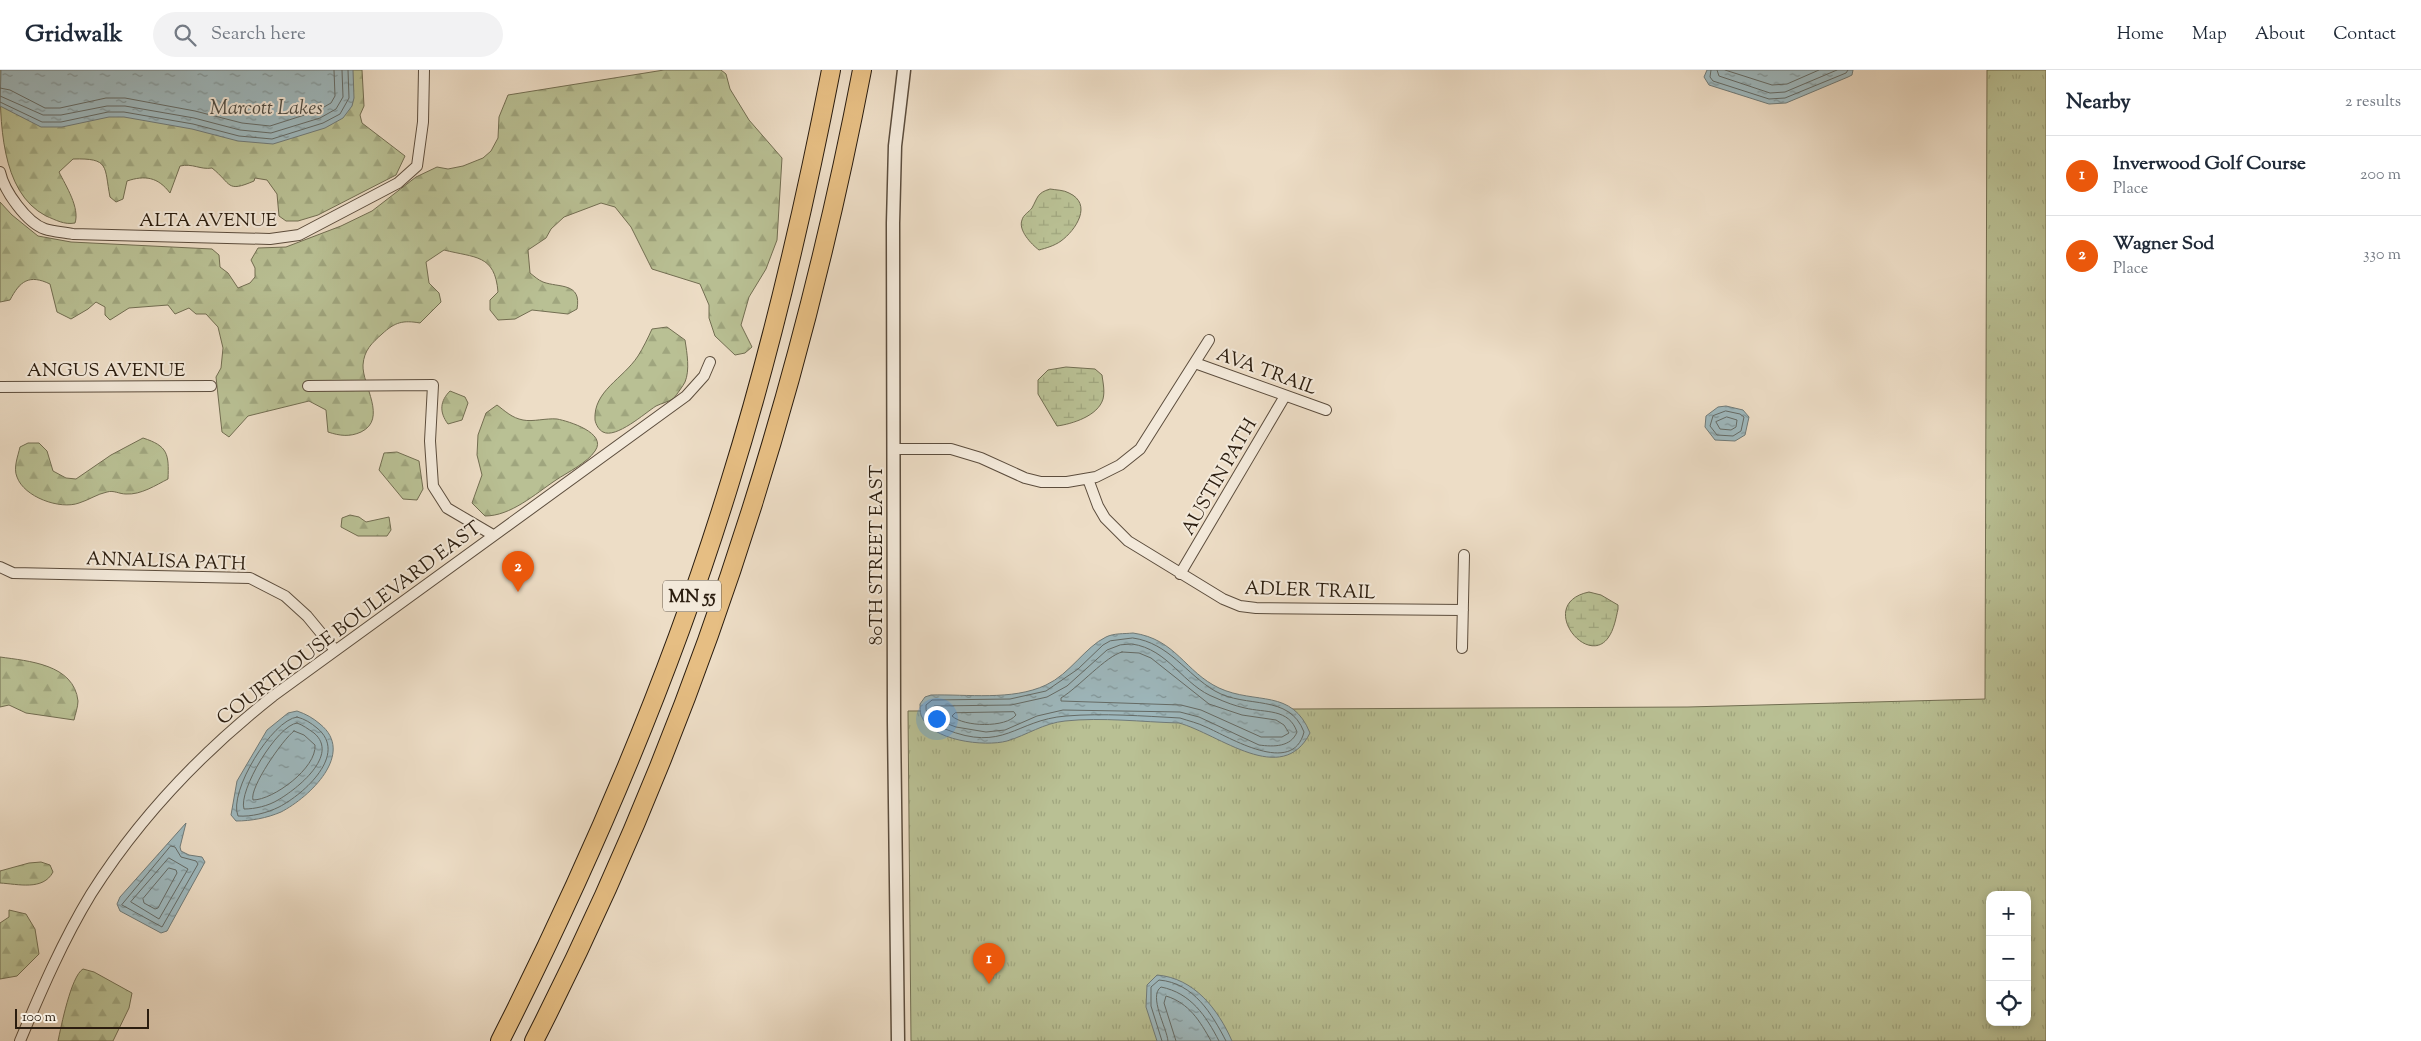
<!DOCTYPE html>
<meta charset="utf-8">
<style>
body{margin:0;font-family:"Sorts Mill Goudy",serif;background:#f2f2f3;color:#1f2937}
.controls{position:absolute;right:15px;bottom:15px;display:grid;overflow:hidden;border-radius:10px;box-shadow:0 2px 8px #0003}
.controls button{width:45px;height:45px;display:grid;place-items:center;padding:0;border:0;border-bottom:1px solid #e0e1e3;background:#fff;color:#1f2937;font:25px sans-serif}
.scale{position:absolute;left:15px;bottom:12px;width:134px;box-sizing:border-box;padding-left:5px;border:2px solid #2b1d0f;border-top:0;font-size:14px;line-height:18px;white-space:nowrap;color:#2b1d0f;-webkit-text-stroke:4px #f3e9da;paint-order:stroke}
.you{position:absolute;left:936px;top:648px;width:18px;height:18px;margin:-12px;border:4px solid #fff;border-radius:50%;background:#1a73e8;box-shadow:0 0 0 8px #1a73e833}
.badge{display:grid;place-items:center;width:32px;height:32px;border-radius:50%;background:#ea580c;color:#fff;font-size:16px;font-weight:700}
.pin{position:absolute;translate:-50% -41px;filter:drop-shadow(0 1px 2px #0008)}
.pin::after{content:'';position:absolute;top:26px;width:18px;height:15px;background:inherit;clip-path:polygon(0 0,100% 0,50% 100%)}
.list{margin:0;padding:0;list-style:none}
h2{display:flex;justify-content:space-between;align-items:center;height:65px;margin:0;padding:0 20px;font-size:21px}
h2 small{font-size:16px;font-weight:400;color:#747a83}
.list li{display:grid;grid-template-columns:32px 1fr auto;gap:15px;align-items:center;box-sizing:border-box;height:80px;padding:0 20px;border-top:1px solid #e0e1e3}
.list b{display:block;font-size:19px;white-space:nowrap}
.list p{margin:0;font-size:16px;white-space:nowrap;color:#747a83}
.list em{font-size:16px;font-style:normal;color:#747a83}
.icon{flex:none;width:28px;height:28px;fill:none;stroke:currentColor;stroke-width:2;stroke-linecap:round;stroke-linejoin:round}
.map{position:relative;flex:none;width:2046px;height:971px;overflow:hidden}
header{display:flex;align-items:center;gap:30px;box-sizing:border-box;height:70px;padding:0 25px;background:#fff;border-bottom:1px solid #e0e1e3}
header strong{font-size:24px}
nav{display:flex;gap:28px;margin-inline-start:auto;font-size:18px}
.search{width:350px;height:45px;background:#f2f2f3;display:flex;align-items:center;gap:12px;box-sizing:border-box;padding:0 18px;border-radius:28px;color:#747a83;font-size:19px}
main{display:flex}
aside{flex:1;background:#fff}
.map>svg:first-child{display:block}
</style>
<header>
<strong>Gridwalk</strong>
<div class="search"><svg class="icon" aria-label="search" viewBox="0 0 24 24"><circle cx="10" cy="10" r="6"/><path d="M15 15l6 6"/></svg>Search here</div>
<nav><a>Home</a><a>Map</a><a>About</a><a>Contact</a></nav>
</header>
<main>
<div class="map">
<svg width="2046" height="971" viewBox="0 0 2046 971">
<defs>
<pattern id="grass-tufts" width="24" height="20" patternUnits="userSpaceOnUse" patternTransform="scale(1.25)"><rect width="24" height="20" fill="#b9c094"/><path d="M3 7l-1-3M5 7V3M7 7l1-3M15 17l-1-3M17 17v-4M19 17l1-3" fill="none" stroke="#9fa57e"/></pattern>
<pattern id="forest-firs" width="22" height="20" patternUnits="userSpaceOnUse" patternTransform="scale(1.25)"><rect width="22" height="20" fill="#b9c094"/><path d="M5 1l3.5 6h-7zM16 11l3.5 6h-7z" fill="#9fa57e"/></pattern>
<pattern id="wetland-marsh" width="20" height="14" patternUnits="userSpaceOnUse" patternTransform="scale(1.25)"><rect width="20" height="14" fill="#b9c094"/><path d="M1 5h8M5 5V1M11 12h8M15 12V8" fill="none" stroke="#9fa57e"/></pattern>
<pattern id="water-ripples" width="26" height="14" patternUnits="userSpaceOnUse" patternTransform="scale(1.25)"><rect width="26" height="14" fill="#9eb9bf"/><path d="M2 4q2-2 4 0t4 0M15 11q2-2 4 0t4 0" fill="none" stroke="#81969a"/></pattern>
</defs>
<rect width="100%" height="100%" fill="#edddc6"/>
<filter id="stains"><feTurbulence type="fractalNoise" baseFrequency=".004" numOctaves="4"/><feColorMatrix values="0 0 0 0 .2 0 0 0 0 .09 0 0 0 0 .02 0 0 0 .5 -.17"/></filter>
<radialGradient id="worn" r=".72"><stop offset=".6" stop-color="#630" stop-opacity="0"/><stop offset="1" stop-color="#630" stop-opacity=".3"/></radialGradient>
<path fill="url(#grass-tufts)" stroke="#726e52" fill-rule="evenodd" d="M1987,0H2046V971H911L908,641L1688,637L1985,629ZM1990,825H2027V952H1990Z"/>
<path fill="url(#forest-firs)" stroke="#726e52" d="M0,0H362L364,36L360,45L362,53L405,86L396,105L318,145L298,151H286L279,146L277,124L267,110L255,108L254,111C226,123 232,114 212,98C200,100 193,93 180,96L170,123C158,107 145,105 127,111L123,129L116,132L110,127C104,96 110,88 73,89L59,102C66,116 80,138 75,153C64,155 56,150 46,146C0,122 0,51 0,0Z
M664,0H721L726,4L730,19L749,50L782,88L777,170L766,199L749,227L741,255L752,277L745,283L735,285L715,266L709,248V235L700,214L652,199L631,157L615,137L601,133L564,147L551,159L546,168L528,180L530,203C534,206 538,210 543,212C559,218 582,212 577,239L568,244L532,240L515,249L498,250L490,240V230L498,222C495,184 475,188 444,180L426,192L429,213L439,223L441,232L420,253C403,250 395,252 382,264C372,273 364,280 363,295C362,315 388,349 361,362C350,367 340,366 328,362L326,340L309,331L248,346L229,367L222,362L216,307L221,298L223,278L218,257L206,244H196L189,238L175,244L168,235L129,238L110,250L105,245V237L96,232L88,239L71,249L57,242L50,214C29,204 20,211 10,230L0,232V132L12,145L38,166L71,172L212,179L219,185L220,197L228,203L238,218L250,213L255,207V198L251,190L258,178L286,177L341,156L372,141L416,107L437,97L448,99L463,96L483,88L491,81L498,68L499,47L508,25Z
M667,257L685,270C687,283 690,300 685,312C683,316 677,324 674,328C669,332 662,333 656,336C645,343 616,369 603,362C599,360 596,355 595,350C593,321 623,309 638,286C643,278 648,268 652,259Z
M450,321L465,327L468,333L462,350L448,354C439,342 440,331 450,321Z
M497,335C505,341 512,348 523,350C533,352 546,348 557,349C568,351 608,363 595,381C587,393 568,402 556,410C535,424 511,446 485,446L472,433L482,405L477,385L478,365L486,343Z
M143,368C168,376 169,384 168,409C156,415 141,425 126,424C119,424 114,420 107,422C97,424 89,430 79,433C60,440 24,427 17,407C13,398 18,386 20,377L28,373H39L47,381L53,401L66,408L76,409L111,385Z
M397,382L419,391L423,419L417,430L403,429L379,400L384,383Z
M350,445L359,447L366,452L389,447L391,460L387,466H358L341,457L342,448Z
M0,587C28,591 74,594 78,631C78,637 75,645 74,650L26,643L9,635L0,637Z
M41,792L50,795L53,802C43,821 18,814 0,813V801L29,793Z
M9,840L26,844L35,859L39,884L17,906L0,909V853L9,847Z
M83,899L94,902L132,923L129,938L113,971H58C61,957 71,906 83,899Z"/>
<path fill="url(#wetland-marsh)" stroke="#726e52" d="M1050,119C1056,120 1064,120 1069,123C1093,134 1076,160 1061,171C1054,176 1046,178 1039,180C1031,174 1018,160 1022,150C1023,145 1029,142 1032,138C1038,127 1037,123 1050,119Z
M1066,297L1095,299L1102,305C1103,313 1105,321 1103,329C1098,346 1072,354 1057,356L1038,324V310L1048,300Z
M1589,522L1601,525L1618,535V539C1616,548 1614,560 1608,568C1586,598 1536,533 1589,522Z"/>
<path fill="url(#water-ripples)" stroke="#707b79" d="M1,0H353L354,28L352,36L343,48L325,58L273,74L238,71L192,59L124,47H109L62,57H41L0,36Z
M1707,0H1853L1852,5L1848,7L1786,33L1769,34L1709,15L1704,7Z
M1726,336L1743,340L1749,347L1745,365L1735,371L1715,370L1705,357L1706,346L1718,337Z
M1133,563C1176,569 1185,602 1219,618C1256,635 1292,618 1310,663C1282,718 1219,664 1179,653C1142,652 1102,647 1065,651C1044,653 1027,665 1007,671C985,677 930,671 921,645C920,642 920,637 920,634L925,627L931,625C967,624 1012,631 1046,615C1070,604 1085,577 1106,567C1114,563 1124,564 1133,563Z
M297,641C306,644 313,648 320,654C356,683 310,727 281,742C267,748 251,751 236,751L231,745L237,711L267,660L288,643Z
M186,753L180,777L181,781L189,785L202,787L205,792L167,861L161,863L120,841L117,834L120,827Z
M1157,905C1194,908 1218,939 1232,971H1157L1146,937L1147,915Z"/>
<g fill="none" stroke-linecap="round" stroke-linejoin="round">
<path stroke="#646b67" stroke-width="1" d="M1711,0L1710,7L1713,11L1769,29L1785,28L1846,3L1848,0
M1717,0L1719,6L1770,23L1785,22L1837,0
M1725,0L1772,15L1787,14L1819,0
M0,18L10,20L45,38H60L106,28H125L195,41L242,53L270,56L317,41L331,33L335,26L334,0
M0,26L43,45H61L107,36H125L194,48L240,60L271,63L320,48L336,39L343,27L342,0
M0,32L42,52H61L108,42H124L193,54L239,66L272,69L323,53L340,44L349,28L348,0
M1726,341L1740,344L1744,347L1741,361L1733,366L1717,365L1710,356L1713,346Z
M1727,347L1737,350L1736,357L1731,360L1720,359L1716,352Z
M1133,568C1169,573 1186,604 1215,621C1246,639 1289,623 1304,662C1293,707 1229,667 1206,657C1198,653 1189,651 1180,648C1143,646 1103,643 1066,646C1015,650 1004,683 945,659C934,655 925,648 926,635L932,630L1010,629L1046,621L1078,599L1103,575L1110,571Z
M1132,574C1169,579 1183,616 1216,628C1225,632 1235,636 1245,638C1265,643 1289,638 1297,662C1291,677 1274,677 1259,675L1199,647L1180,642L1063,640L1037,646L1005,660L986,662L956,657L940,651L932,641L934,636L1011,635L1047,627L1067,616L1107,580L1120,575Z
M1122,582L1139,583L1151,588L1209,634L1242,645L1276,650L1284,655L1289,663L1282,667H1261L1201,640L1181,635L1061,631V628C1079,617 1106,586 1122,582Z
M1014,642L1016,645C1006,658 964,657 952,646L955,643Z
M297,647C305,649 311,653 317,658C349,684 304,724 279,737C267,743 251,747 238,746C228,722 272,650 297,647Z
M297,653C303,655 308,659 314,663C340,685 297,719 278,730C268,736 255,739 244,739C238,721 277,655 297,653Z
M294,661L304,665L315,675C317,698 273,730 253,730C249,718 283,669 294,661Z
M171,776L175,777L181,787L196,791L198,794L162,857L122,835Z
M169,788L188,799L159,849L131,832Z
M169,798L176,800L177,803L158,838L155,839L144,833L143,829Z
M1162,971L1151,936V917L1159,910C1194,913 1212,944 1226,971
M1168,971C1167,958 1148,926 1161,917C1191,923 1206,946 1219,971
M1176,971L1164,933L1166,926C1189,933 1200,951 1211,971"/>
<g stroke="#5c4d3d" stroke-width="12">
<path id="minor" d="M0,102C4,121 27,153 45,159C54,162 64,162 73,164L270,169L299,165L398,113L417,96L423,52L424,0
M1195,293L1326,340
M308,316L433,315L430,371L433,416L447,438L493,465
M0,317L211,316
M893,379H951L981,388L1025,408L1041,412H1067L1096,407L1120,395L1140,379L1209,270
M1088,409L1098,436L1105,448L1128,471L1223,529L1240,536L1256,538L1463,540
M0,497L13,503L250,508L285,526L307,546L335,580
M1180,504L1285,326
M1462,578L1464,485
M20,971C41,921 63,870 91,824C139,748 202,682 273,626L686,326L704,306L710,292"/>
</g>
<g stroke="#5c4d3d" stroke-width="15">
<path id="tertiary" d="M898,971L894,652L893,153L895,76L904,0"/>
</g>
<g stroke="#2b1d0f" stroke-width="20">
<path id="motorway" d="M500,971C591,791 671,605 730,412C772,277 804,139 831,0
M534,971C691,664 797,338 862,0"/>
</g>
<use href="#minor" stroke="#f3e9da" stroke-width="10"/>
<use href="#tertiary" stroke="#f3e9da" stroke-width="12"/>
<use href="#motorway" stroke="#e6be83" stroke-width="18"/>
</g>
<g text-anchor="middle" stroke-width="4" stroke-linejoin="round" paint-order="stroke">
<rect fill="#f3e9da" stroke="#675a4c" stroke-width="1" x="663" y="510.5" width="58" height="31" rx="4"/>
<g font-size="18" font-weight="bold" fill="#2b1d0f">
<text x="692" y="532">MN 55</text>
</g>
<g font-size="19" fill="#2b1d0f" stroke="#f3e9da">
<text x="208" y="156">ALTA AVENUE</text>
<text x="106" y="306">ANGUS AVENUE</text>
<text transform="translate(1267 300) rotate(20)" y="7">AVA TRAIL</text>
<text transform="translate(1218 406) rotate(-60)" y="7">AUSTIN PATH</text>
<text transform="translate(875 485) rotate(-90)" y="7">80TH STREET EAST</text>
<text transform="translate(166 490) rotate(2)" y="7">ANNALISA PATH</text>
<text transform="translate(1310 519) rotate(2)" y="7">ADLER TRAIL</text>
<text transform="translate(348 552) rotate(-37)" y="7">COURTHOUSE BOULEVARD EAST</text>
</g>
<g font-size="20" font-style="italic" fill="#4e4c44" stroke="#f3e9da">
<text x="266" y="44">Marcott Lakes</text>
</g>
</g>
<rect width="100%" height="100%" filter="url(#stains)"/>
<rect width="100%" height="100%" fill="url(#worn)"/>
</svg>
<div class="controls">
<button>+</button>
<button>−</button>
<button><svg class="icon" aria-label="locate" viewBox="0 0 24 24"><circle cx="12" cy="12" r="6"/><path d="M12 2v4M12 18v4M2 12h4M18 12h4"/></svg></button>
</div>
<div class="scale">100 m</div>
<div class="you"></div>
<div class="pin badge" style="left:989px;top:914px">1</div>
<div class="pin badge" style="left:518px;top:522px">2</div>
</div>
<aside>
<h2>Nearby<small>2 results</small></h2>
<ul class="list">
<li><span class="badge">1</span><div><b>Inverwood Golf Course</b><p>Place</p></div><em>200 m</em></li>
<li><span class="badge">2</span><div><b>Wagner Sod</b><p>Place</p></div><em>330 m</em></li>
</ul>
</aside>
</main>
